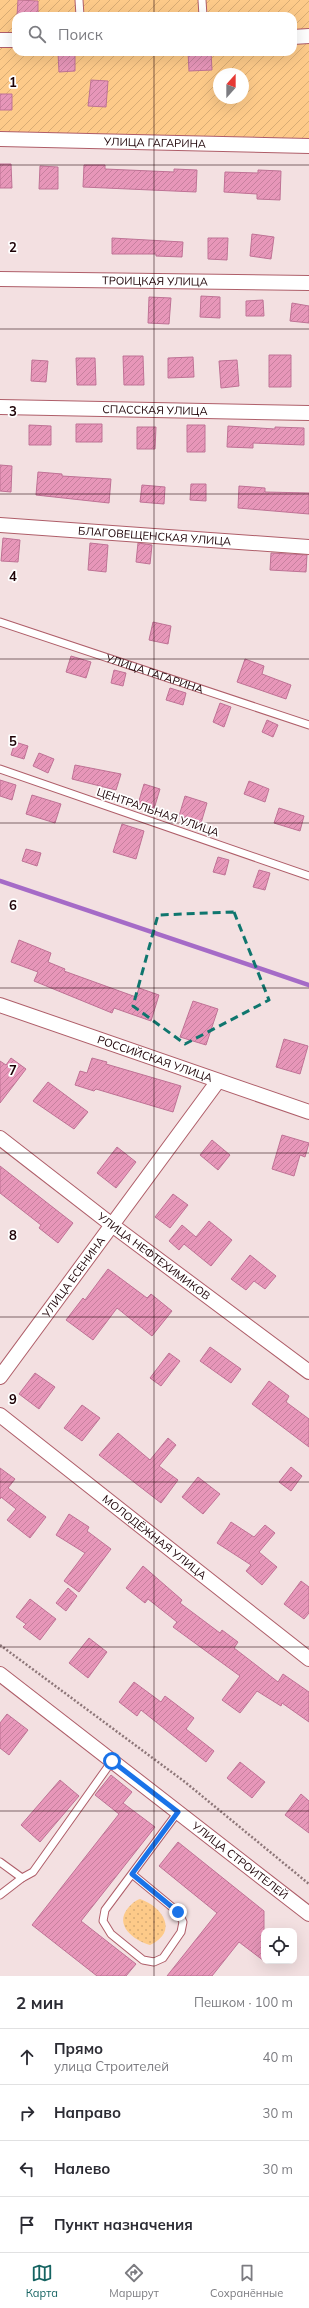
<!DOCTYPE html>
<html lang="ru">
<meta charset="utf-8">
<style>
body{margin:0;font-family:Mulish,sans-serif;background:#f7f7f7;color:#2b2b33}
.controls{position:absolute;right:12px;bottom:12px;display:grid;overflow:hidden;border-radius:8px;box-shadow:0 4px 16px #0002}
.controls button{width:36px;height:36px;display:grid;place-items:center;padding:0;border:0;border-bottom:1px solid #e1e1e2;background:#fff;color:#2b2b33;font:20px sans-serif}
.compass{position:absolute;left:213px;top:68px;width:36px;height:36px;border-radius:50%;background:#fff;box-shadow:0 4px 16px #0002;rotate:21deg}
.stop{position:absolute;width:12px;height:12px;margin:-9px;border:3px solid #1a73e8;border-radius:50%;background:#fff}
.stop.end{background:#1a73e8;border-color:#fff;box-shadow:0 1px 4px #0008}
.list{margin:0;padding:0;list-style:none}
h2{display:flex;justify-content:space-between;align-items:center;height:52px;margin:0;padding:0 16px;font-size:17px}
h2 small{font-size:13px;font-weight:400;color:#7c7c81}
.list li{display:grid;grid-template-columns:26px 1fr auto;gap:12px;align-items:center;box-sizing:border-box;height:56px;padding:0 16px;border-top:1px solid #e1e1e2}
.list b{display:block;font-size:15px;white-space:nowrap}
.list p{margin:0;font-size:13px;white-space:nowrap;color:#7c7c81}
.list em{font-size:13px;font-style:normal;color:#7c7c81}
.icon{flex:none;width:22px;height:22px;fill:none;stroke:currentColor;stroke-width:2;stroke-linecap:round;stroke-linejoin:round}
.map{position:relative;flex:none;width:309px;height:1976px;overflow:hidden}
.search{position:absolute;background:#fff;box-shadow:0 4px 16px #0002;left:12px;right:12px;top:12px;height:44px;display:flex;align-items:center;gap:10px;box-sizing:border-box;padding:0 14px;border-radius:12px;color:#7c7c81;font-size:15px}
.sheet{height:276px;background:#fff}
nav{display:flex;justify-content:space-around;align-items:center;box-sizing:border-box;height:56px;border-top:1px solid #e1e1e2;background:#fff;font-size:11px;color:#7c7c81}
nav a{display:grid;justify-items:center;gap:2px}
nav .on{color:#166462}
.map>svg:first-child{display:block}
</style>
<div class="map">
<svg width="309" height="1976" viewBox="0 0 309 1976">
<defs>
<pattern id="park-dots" width="8" height="8" patternUnits="userSpaceOnUse"><rect width="8" height="8" fill="#fdca89"/><path d="M2 2h.1M6 6h.1" fill="none" stroke="#d8ac75" stroke-width="1.8" stroke-linecap="round"/></pattern>
<pattern id="garden-furrows" width="10" height="10" patternUnits="userSpaceOnUse"><rect width="10" height="10" fill="#fdca89"/><path d="M-1 1l2-2M0 10L10 0M9 11l2-2" fill="none" stroke="#d8ac75"/></pattern>
<pattern id="building-hatch" width="6" height="6" patternUnits="userSpaceOnUse"><rect width="6" height="6" fill="#e796b9"/><path d="M-1 1l2-2M0 6l6-6M5 7l2-2" fill="none" stroke="#c6809e"/></pattern>
</defs>
<rect width="100%" height="100%" fill="#f3e0e1"/>
<path fill="url(#park-dots)" d="M140,1899C163,1907 179,1932 150,1945C133,1940 114,1925 128,1908C132,1904 134,1901 140,1899Z"/>
<path fill="url(#garden-furrows)" fill-rule="evenodd" d="M0,0H309V139L0,134ZM16,16H293V52H16ZM219,74H243V98H219Z"/>
<g fill="none" stroke-linecap="round" stroke-linejoin="round">
<path stroke="#a56bc7" stroke-width="4.5" d="M0,881L309,985"/>
</g>
<path fill="url(#building-hatch)" stroke="#bf7295" d="M18,0L38,1V16H17Z
M75,52V71L59,72L58,53Z
M188,52H211L212,70L189,71Z
M91,80L108,81L106,107L88,106Z
M0,94H12V110H0Z
M0,164H11L12,188H0Z
M84,165H105V169L174,172V169L197,170L196,192L83,187Z
M40,166L58,167V189H39Z
M258,170L281,171L280,200L257,199V194L224,192L225,172L258,173Z
M252,234L274,237L271,259L250,256Z
M112,238L183,242L182,257L156,256V254H112Z
M208,238H228L227,260L208,259Z
M201,296L220,297V318L200,317Z
M149,297L171,298L169,324L148,323Z
M263,300L264,316H246V301Z
M292,303L309,306V323L290,321Z
M269,355H291V387H269Z
M123,356H143L144,385H124Z
M193,357L194,377L168,378V358Z
M76,358H95L96,385H77Z
M32,360L48,361L46,382L31,381Z
M237,360L239,386L221,388L219,361Z
M76,424H102V442H76Z
M29,425L51,426V445H29Z
M187,425H205V452H187Z
M228,426L275,429V427L304,428V445L253,443V448L227,447Z
M137,427H156L155,449H137Z
M0,465L12,466L11,492L0,491Z
M38,472L62,474V476L111,479L109,503L36,495Z
M191,484H206V501L190,500Z
M142,485L165,487L164,504L140,502Z
M239,486L265,488V492L309,493V514L238,508Z
M3,538L20,540L18,562L1,561Z
M90,543L108,545L106,572L88,570Z
M138,543L152,545L150,564L136,562Z
M271,553L307,555L306,572L270,570Z
M153,622L171,626L168,644L149,640Z
M71,656L91,662L86,678L66,672Z
M245,659L264,666L262,674L291,685L286,699L237,682Z
M114,670L126,673L123,686L111,683Z
M170,688L186,693L183,705L166,700Z
M220,703L231,707L224,727L213,722Z
M267,720L278,725L273,737L262,732Z
M15,742L28,746L24,759L11,755Z
M39,753L54,759L48,773L33,766Z
M75,765L121,774L116,790L72,779Z
M0,780L16,785L12,800L0,796Z
M249,781L269,789L265,802L244,794Z
M144,784L160,789L154,809L138,804Z
M32,795L61,804L55,823L26,814Z
M185,796L207,803L201,823L179,816Z
M279,808L304,816L300,831L274,823Z
M122,824L144,831L136,859L113,852Z
M26,849L41,853L37,866L22,861Z
M218,857L229,860L225,875L213,872Z
M259,870L270,873L265,890L253,887Z
M19,940L51,953L48,962L65,969L64,971L136,997L139,988L159,995L151,1021L114,1008L112,1013L34,981L38,972L11,962Z
M193,1001L218,1009L206,1045L180,1037Z
M284,1039L308,1046L300,1074L276,1067Z
M11,1058L26,1069L0,1103V1061L6,1065Z
M92,1058L107,1062L106,1064L181,1086L173,1112L96,1089L94,1091L75,1085L80,1071L87,1073Z
M48,1082L88,1112L74,1129L33,1101Z
M282,1135L309,1143L305,1157L300,1155L294,1176L272,1169Z
M212,1140L230,1155L218,1170L200,1155Z
M117,1147L136,1162L116,1188L97,1173Z
M0,1166L73,1223L58,1243L39,1228L41,1225L0,1193Z
M173,1194L188,1205L170,1228L155,1217Z
M209,1221L232,1240L211,1266L184,1244L179,1250L169,1241L182,1225L196,1237Z
M250,1255L276,1276L265,1289L254,1281L246,1290L231,1279Z
M108,1269L147,1298L151,1294L172,1311L152,1336L117,1308L93,1340L66,1320L83,1298L85,1300Z
M210,1347L241,1369L231,1383L200,1361Z
M169,1353L180,1361L161,1386L150,1378Z
M35,1373L55,1387L39,1409L19,1394Z
M269,1381L289,1396L286,1402L309,1419V1447L252,1404Z
M82,1405L100,1418L82,1441L64,1428Z
M118,1433L150,1460L168,1438L176,1445L159,1466L178,1480L161,1503L99,1455Z
M291,1467L302,1476L291,1491L279,1482Z
M0,1468L15,1479L8,1488L46,1517L30,1538L7,1520L16,1509L1,1497L0,1499Z
M198,1477L220,1494L203,1514L182,1497Z
M69,1514L89,1527L87,1531L111,1549L79,1592L64,1581L85,1553L56,1535Z
M231,1522L254,1537L265,1525L275,1533L259,1552L277,1567L262,1585L246,1571L251,1565L217,1543Z
M143,1566L182,1600L180,1603L220,1633L222,1630L238,1642L234,1648L278,1682L283,1674L309,1692V1722L282,1703L281,1706L257,1691L240,1713L222,1700L240,1676L173,1627L177,1622L148,1599L145,1603L126,1588Z
M301,1581L309,1587V1613L304,1619L284,1604Z
M68,1588L77,1596L66,1611L56,1603Z
M30,1599L56,1619L40,1640L23,1627L26,1624L16,1617Z
M89,1638L107,1652L88,1678L69,1663Z
M134,1682L161,1702L165,1696L194,1718L186,1729L214,1751L206,1762L141,1710L137,1716L119,1702Z
M7,1714L28,1730L9,1755L0,1748V1723Z
M240,1762L265,1782L252,1798L227,1778Z
M111,1775L132,1792L123,1803L155,1827L81,1921L136,1964L126,1976H97L32,1925L119,1814L95,1795Z
M60,1780L79,1796L40,1842L21,1825Z
M301,1794L309,1801V1833L285,1815Z
M178,1842L264,1911V1961L239,1942L212,1976H167L217,1913L159,1866Z"/>
<g fill="none" stroke-linecap="round" stroke-linejoin="round">
<g stroke="#af5e69" stroke-width="9">
<g id="service">
<path d="M79,0L80,16"/>
<path d="M202,0L203,16"/>
<path id="s1" d="M0,622L309,725"/>
<path d="M0,769L309,876"/>
<path d="M0,1862L22,1878L33,1872L112,1761"/>
<path d="M132,1874L178,1912L183,1922L181,1932L163,1958L154,1962L143,1960L111,1934L103,1921L105,1910L178,1812"/>
<path d="M0,1895L22,1878"/>
</g>
</g>
<g stroke="#af5e69" stroke-width="16">
<g id="minor">
<path d="M293,37L309,36"/>
<path d="M0,40H16"/>
<path id="s2" d="M0,139L309,146"/>
<path id="s3" d="M0,279L309,283"/>
<path id="s4" d="M0,407L309,413"/>
<path id="s5" d="M0,525L309,547"/>
<path id="s6" d="M0,1005L309,1112"/>
<path id="s7" d="M0,1138L112,1225L309,1372"/>
<path id="s8" d="M0,1377L218,1081"/>
<path id="s9" d="M0,1415L309,1659"/>
<path id="s10" d="M0,1674L309,1914"/>
</g>
</g>
<path stroke="#8d7678" stroke-width="2.5" stroke-dasharray="2 2" stroke-linecap="butt" d="M0,1645L185,1782L309,1884"/>
<use href="#service" stroke="#fff" stroke-width="7"/>
<use href="#minor" stroke="#fff" stroke-width="14"/>
</g>
<g fill="none" stroke-linecap="round" stroke-linejoin="round">
<path stroke="#1a73e8" stroke-width="5" d="M112,1761L178,1812L132,1874L178,1912"/>
</g>
<path fill="none" stroke="#0f766e" stroke-width="3" stroke-dasharray="8 5" stroke-linejoin="round" d="M234,912L269,1000L185,1044L133,1006L158,915Z"/>
<path fill="none" stroke="#1d0206" stroke-width="1" stroke-opacity="0.55" d="M154,0V16M154,52V1976M0,165H309M0,329H309M0,494H309M0,659H309M0,823H309M0,988H309M0,1153H309M0,1317H309M0,1482H309M0,1647H309M0,1811H309"/>
<g text-anchor="middle" stroke-width="3.5" stroke-linejoin="round" paint-order="stroke">
<g font-size="11" fill="#1d0206" stroke="#fff">
<text dy="4" stroke="none"><textPath href="#s2" startOffset="155">УЛИЦА ГАГАРИНА</textPath></text>
<text dy="4" stroke="none"><textPath href="#s3" startOffset="155">ТРОИЦКАЯ УЛИЦА</textPath></text>
<text dy="4" stroke="none"><textPath href="#s4" startOffset="155">СПАССКАЯ УЛИЦА</textPath></text>
<text dy="4" stroke="none"><textPath href="#s5" startOffset="155">БЛАГОВЕЩЕНСКАЯ УЛИЦА</textPath></text>
<text dy="4" stroke="none"><textPath href="#s1" startOffset="163">УЛИЦА ГАГАРИНА</textPath></text>
<text transform="translate(158 812) rotate(19)" y="4">ЦЕНТРАЛЬНАЯ УЛИЦА</text>
<text dy="4" stroke="none"><textPath href="#s6" startOffset="164">РОССИЙСКАЯ УЛИЦА</textPath></text>
<text dy="4" stroke="none"><textPath href="#s7" startOffset="194">УЛИЦА НЕФТЕХИМИКОВ</textPath></text>
<text dy="4" stroke="none"><textPath href="#s8" startOffset="124">УЛИЦА ЕСЕНИНА</textPath></text>
<text dy="4" stroke="none"><textPath href="#s9" startOffset="197">МОЛОДЁЖНАЯ УЛИЦА</textPath></text>
<text dy="4" stroke="none"><textPath href="#s10" startOffset="304">УЛИЦА СТРОИТЕЛЕЙ</textPath></text>
</g>
</g>
<g font-size="13" text-anchor="middle" font-weight="bold" fill="#1d0206" stroke="#fff" stroke-width="3.5" stroke-linejoin="round" paint-order="stroke">
<text x="13" y="87">1</text>
<text x="13" y="252">2</text>
<text x="13" y="416">3</text>
<text x="13" y="581">4</text>
<text x="13" y="746">5</text>
<text x="13" y="910">6</text>
<text x="13" y="1075">7</text>
<text x="13" y="1240">8</text>
<text x="13" y="1404">9</text>
</g>
</svg>
<div class="controls">
<button><svg class="icon" aria-label="locate" viewBox="0 0 24 24"><circle cx="12" cy="12" r="6"/><path d="M12 2v4M12 18v4M2 12h4M18 12h4"/></svg></button>
</div>
<svg class="compass" viewBox="-18 -18 36 36"><path d="M0-13l5 13h-10z" fill="#e53935"/><path d="M0 13l5-13h-10z" fill="#7c7c81"/></svg>
<div class="stop" style="left:112px;top:1761px"></div>
<div class="stop end" style="left:178px;top:1912px"></div>
<div class="search"><svg class="icon" aria-label="search" viewBox="0 0 24 24"><circle cx="10" cy="10" r="6"/><path d="M15 15l6 6"/></svg>Поиск</div>
</div>
<section class="sheet">
<h2>2 мин<small>Пешком · 100 m</small></h2>
<ul class="list">
<li><svg class="icon" aria-label="ahead" viewBox="0 0 24 24"><path d="M12 20V5M6 11l6-6 6 6"/></svg><div><b>Прямо</b><p>улица Строителей</p></div><em>40 m</em></li>
<li><svg class="icon" aria-label="right" viewBox="0 0 24 24"><path d="M7 20v-9h11M14 6l5 5-5 5"/></svg><div><b>Направо</b></div><em>30 m</em></li>
<li><svg class="icon" aria-label="left" viewBox="0 0 24 24"><path d="M17 20v-9H6M10 6l-5 5 5 5"/></svg><div><b>Налево</b></div><em>30 m</em></li>
<li><svg class="icon" aria-label="arrive" viewBox="0 0 24 24"><path d="M6 21V4h12l-3 4 3 4H6"/></svg><div><b>Пункт назначения</b></div></li>
</ul>
</section>
<nav>
<a class="on"><svg class="icon" aria-label="map" viewBox="0 0 24 24"><path d="M3 6l6-2 6 2 6-2v14l-6 2-6-2-6 2zM9 4v14M15 6v14"/></svg>Карта</a>
<a><svg class="icon" aria-label="directions" viewBox="0 0 24 24"><path d="M12 3l9 9-9 9-9-9zM9 14v-3h6M13 9l2 2-2 2"/></svg>Маршрут</a>
<a><svg class="icon" aria-label="saved" viewBox="0 0 24 24"><path d="M7 4h10v16l-5-4-5 4z"/></svg>Сохранённые</a>
</nav>
